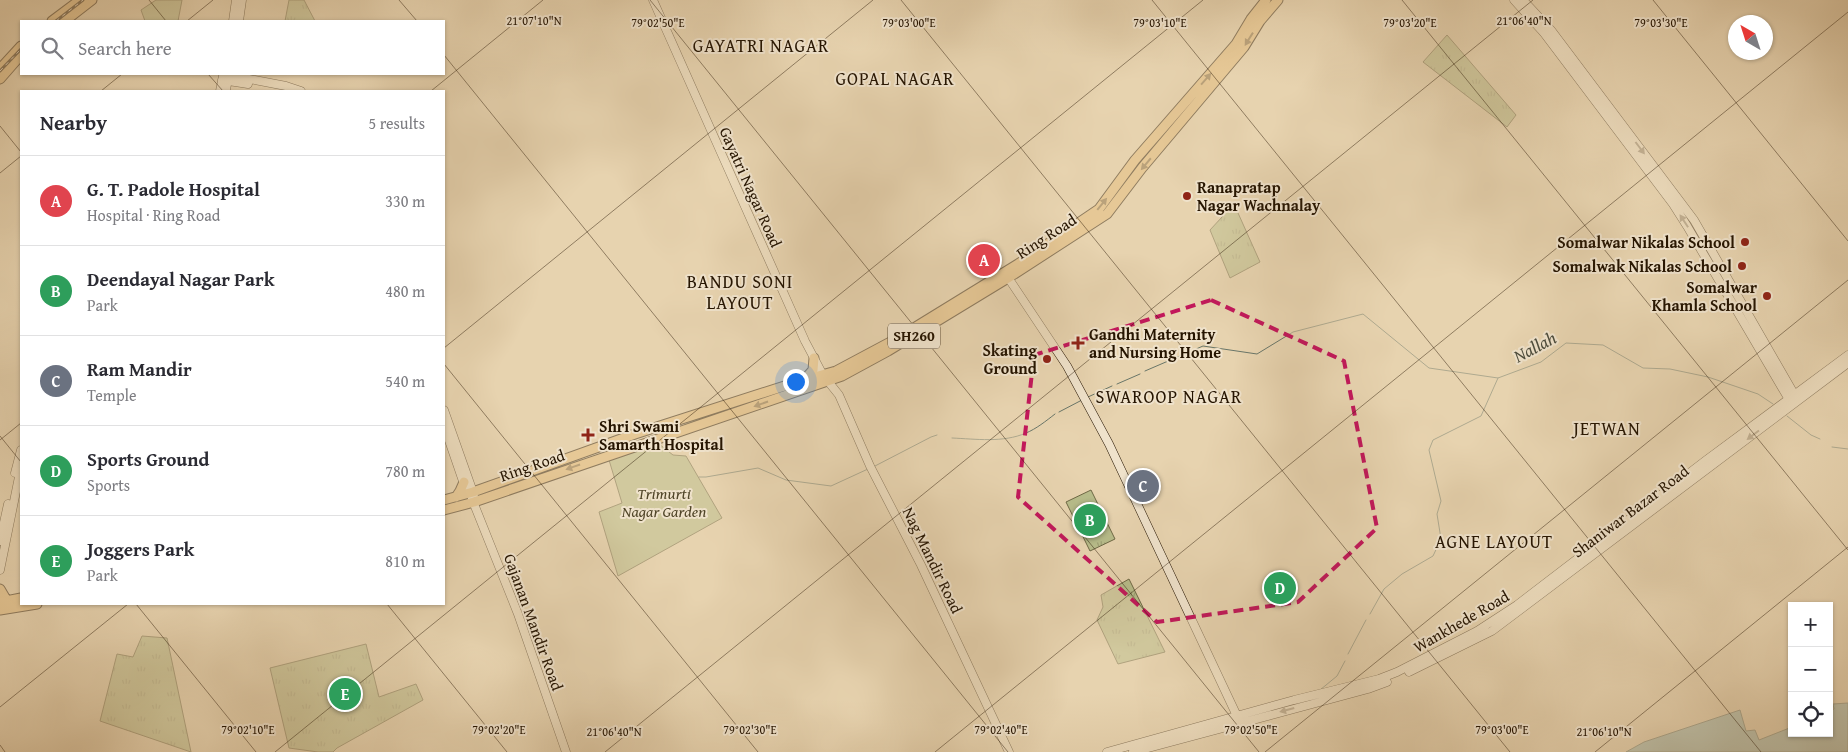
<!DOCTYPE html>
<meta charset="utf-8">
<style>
body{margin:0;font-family:"Gentium Book Plus",serif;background:#f2f2f3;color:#2b2b33}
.controls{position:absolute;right:15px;bottom:15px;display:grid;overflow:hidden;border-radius:0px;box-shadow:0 1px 4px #0004}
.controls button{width:45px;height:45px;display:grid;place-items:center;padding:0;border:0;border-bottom:1px solid #e1e1e2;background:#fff;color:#2b2b33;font:25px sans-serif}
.compass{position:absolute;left:1728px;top:15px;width:45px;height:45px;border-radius:50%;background:#fff;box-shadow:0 1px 4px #0004;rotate:321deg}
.you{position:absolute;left:795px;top:381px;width:18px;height:18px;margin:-12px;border:4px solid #fff;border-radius:50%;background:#1a73e8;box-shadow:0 0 0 8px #1a73e833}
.badge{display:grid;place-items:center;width:32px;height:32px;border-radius:50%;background:#8f2418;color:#fff;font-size:16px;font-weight:700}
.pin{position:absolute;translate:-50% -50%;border:2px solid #fff;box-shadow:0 1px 5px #0006}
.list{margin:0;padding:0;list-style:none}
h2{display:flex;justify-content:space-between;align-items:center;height:65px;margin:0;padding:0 20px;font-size:21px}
h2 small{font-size:16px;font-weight:400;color:#7c7c81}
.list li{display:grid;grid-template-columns:32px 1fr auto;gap:15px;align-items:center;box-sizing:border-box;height:90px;padding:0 20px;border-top:1px solid #e1e1e2}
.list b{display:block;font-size:19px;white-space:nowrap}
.list p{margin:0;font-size:16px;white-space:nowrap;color:#7c7c81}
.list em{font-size:16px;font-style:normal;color:#7c7c81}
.icon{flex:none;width:28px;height:28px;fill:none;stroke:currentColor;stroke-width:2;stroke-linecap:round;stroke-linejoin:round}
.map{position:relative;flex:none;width:1848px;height:752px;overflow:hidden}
.search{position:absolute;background:#fff;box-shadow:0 1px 4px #0004;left:20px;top:20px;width:425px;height:55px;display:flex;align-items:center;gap:12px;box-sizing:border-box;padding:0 18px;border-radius:0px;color:#7c7c81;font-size:19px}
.panel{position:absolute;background:#fff;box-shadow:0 1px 4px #0004;left:20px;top:90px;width:425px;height:515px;border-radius:0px}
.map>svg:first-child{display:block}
</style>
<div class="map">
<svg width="1848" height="752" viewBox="0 0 1848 752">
<defs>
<pattern id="park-tufts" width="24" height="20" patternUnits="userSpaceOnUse" patternTransform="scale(1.25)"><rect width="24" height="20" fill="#b7bc8a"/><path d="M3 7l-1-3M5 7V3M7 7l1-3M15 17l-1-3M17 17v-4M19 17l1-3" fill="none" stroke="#9da175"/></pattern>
</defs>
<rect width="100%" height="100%" fill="#e7d3af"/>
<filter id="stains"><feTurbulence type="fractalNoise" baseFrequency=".004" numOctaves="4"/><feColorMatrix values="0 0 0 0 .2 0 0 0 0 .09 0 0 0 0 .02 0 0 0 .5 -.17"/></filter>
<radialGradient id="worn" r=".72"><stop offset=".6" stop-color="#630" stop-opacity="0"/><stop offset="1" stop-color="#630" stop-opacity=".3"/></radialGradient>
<path fill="url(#park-tufts)" stroke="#6e6845" d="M289,0H304L315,21H285Z
M1447,35L1516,115L1507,127L1423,62Z
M1234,204L1260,262L1230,278L1210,230Z
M1091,490L1115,539L1090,551L1066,502Z
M1129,579L1165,652L1118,664L1097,620L1103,607L1101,595Z
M142,636L167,638L191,752L100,721L117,654L133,657Z
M366,644L379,697L416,684L423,700L337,748L333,752H318L289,748L270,668Z"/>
<path fill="#b7bc8a" stroke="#6e6845" d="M156,0H182L178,21H145L141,10Z
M659,444L673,455L686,456L722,518L618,576L599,512L622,503L609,460Z"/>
<path fill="#97b7af" stroke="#697669" d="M1848,703V752H1626L1644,742L1740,710L1746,731L1755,730L1759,740L1792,727V733H1829V711L1834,709L1833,704Z"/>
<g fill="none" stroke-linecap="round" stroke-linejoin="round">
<path stroke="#697669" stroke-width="1" d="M1145,371L1203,346L1257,354L1293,332L1363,314L1429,368L1498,378L1541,362L1566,343L1603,345L1643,368L1670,369L1708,377L1758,394L1773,404
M1117,384L1140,374
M1088,397L1112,386
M1059,412L1082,400
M1787,416L1811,435L1820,439
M952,438C976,439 1003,443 1026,433C1036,429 1046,421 1055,414
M1832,447L1848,449
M875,466L931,437L937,435
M699,477H706L758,468L786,480L831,486L868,469
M1370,614L1384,589L1402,574L1433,556L1441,539L1437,514L1441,501L1429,450L1433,440L1481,416L1498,378
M1348,654L1366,620
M1320,690L1337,676L1345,661"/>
<g stroke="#251400" stroke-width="9">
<path id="secondary" d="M653,0L805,341L823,375L839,395L870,466L921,565L1009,752
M1514,0L1544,33L1673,204L1687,226L1791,403
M1523,0L1551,30L1694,220L1797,399
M233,21L236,0
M239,21L242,0
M223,74L286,86L301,91
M222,80L248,84
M220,91L223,76
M226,91L228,76
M1005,273L1067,366L1109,444L1237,716
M444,410L473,492L474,497
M444,426L465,487
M15,473L21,450
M472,499L518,614L566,752
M0,541L8,504
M0,570L21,467
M1409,672L1492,631L1848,363
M1107,752L1294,700L1379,679L1397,672L1477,631L1517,605L1705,461L1848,355
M1133,752L1368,689L1387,682"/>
</g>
<g stroke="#251400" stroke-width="11">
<path id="primary" d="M52,21L80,0
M65,21L92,0
M0,69L21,46
M0,79L21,55
M804,380L813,370L814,358
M456,497L460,491L464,482
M444,500L473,492L635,434L797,382L836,371L896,339L1018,264L1099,209L1135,160L1236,44L1251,19L1266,0
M444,510L474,502L842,376L888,351L1008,278L1107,214L1142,168L1244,47L1260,21L1278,0
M0,589L7,601
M0,602L21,598
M0,610L37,604"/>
</g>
<use href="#secondary" stroke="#efe2cb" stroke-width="8"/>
<use href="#primary" stroke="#e4ba78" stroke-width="9"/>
<g stroke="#251400" stroke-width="3">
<path id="rail" d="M56,21L83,0
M0,71L21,49"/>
</g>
<use href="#rail" stroke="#efe2cb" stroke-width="1" stroke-dasharray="4" stroke-linecap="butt"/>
</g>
<defs><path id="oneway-solid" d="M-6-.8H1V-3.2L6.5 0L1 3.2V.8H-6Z" transform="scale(1.25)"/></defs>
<g fill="#84673c">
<use href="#oneway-solid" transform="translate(1249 39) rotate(122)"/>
<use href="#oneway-solid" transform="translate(1206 79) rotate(-49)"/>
<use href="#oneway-solid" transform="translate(1146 164) rotate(130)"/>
<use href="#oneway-solid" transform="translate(1102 204) rotate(-51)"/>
<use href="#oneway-solid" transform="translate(761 404) rotate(161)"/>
<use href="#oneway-solid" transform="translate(573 467) rotate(161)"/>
</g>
<g fill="#948570">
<use href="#oneway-solid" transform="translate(1640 148) rotate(53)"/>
<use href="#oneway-solid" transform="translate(1684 221) rotate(-123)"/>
<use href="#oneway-solid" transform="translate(1753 435) rotate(143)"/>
<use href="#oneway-solid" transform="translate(1287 710) rotate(165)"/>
</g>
<path d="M0 0H1848V752H0ZM1211,300L1344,361L1377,528L1298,602L1157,622L1018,497L1034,355Z" fill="#e7d3af" fill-opacity=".55" fill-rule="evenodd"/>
<path fill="none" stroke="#c2185b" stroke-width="4" stroke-dasharray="10 6" stroke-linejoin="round" d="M1211,300L1344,361L1377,528L1298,602L1157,622L1018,497L1034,355Z"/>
<path fill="none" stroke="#251400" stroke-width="1" stroke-opacity="0.45" d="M149,0L166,21M399,0L417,21M650,0L1259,752M901,0L1510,752M1152,0L1761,752M1402,0L1848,550M1653,0L1848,241M187,21L213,0M444,55L1008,752M208,74L223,91M101,91L122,74M431,91L543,0M0,126L21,152M0,173L21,156M444,348L873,0M444,364L758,752M0,436L21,462M0,440L21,423M136,604L256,752M387,604L507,752M0,707L128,604M0,745L5,752M275,752L1203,0M605,752L1533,0M935,752L1848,12M1265,752L1848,280M1595,752L1848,547"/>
<g fill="#8f2418" stroke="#efe2cb" stroke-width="2">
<circle cx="1187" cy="196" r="5"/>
<circle cx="1745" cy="242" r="5"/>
<circle cx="1742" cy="266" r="5"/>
<circle cx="1767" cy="296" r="5"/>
<path d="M1075.5 335.5h5v5h5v5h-5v5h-5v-5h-5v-5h5z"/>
<circle cx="1047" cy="359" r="5"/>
<path d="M585.5 427.5h5v5h5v5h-5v5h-5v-5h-5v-5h5z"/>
</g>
<g text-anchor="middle" stroke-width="4" stroke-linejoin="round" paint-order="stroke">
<rect fill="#efe2cb" stroke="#62523d" stroke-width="1" x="888" y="323.5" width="52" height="25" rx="4"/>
<g font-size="15" font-weight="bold" fill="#251400">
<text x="914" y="341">SH260</text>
</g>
<g font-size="16" fill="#251400" stroke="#efe2cb">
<text transform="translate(751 187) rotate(66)" y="6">Gayatri Nagar Road</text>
<text transform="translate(1046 236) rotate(-33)" y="6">Ring Road</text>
<text transform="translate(532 465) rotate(-19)" y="6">Ring Road</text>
<text transform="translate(1630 511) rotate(-37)" y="6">Shaniwar Bazar Road</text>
<text transform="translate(933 560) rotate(64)" y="6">Nag Mandir Road</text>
<text transform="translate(1461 621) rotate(-30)" y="6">Wankhede Road</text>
<text transform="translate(534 622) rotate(70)" y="6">Gajanan Mandir Road</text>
</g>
<g font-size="16" font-weight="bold" fill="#251400" stroke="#efe2cb" text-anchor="end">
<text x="1197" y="193" text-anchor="start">Ranapratap<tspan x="1197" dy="18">Nagar Wachnalay</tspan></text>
<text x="1735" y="248">Somalwar Nikalas School</text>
<text x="1732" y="272">Somalwak Nikalas School</text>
<text x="1757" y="293">Somalwar<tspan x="1757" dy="18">Khamla School</tspan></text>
<text x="1089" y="340" text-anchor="start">Gandhi Maternity<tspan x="1089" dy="18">and Nursing Home</tspan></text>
<text x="1037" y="356">Skating<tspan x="1037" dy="18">Ground</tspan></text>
<text x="599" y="432" text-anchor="start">Shri Swami<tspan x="599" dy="18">Samarth Hospital</tspan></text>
</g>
<g font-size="16" font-style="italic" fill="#514629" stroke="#efe2cb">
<text x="664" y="499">Trimurti<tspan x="664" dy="18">Nagar Garden</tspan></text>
</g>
<g font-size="18" letter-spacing="1" fill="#251400" stroke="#efe2cb">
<text x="761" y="52">GAYATRI NAGAR</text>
<text x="895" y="85">GOPAL NAGAR</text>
<text x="740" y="288">BANDU SONI<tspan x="740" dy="21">LAYOUT</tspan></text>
<text x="1169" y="403">SWAROOP NAGAR</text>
<text x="1607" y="435">JETWAN</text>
<text x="1494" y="548">AGNE LAYOUT</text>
</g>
<g font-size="18" font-style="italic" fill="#4d4d3d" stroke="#efe2cb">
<text transform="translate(1535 347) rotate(-28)" y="6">Nallah</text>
</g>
</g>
<g font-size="12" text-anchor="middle" fill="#251400" stroke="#efe2cb" stroke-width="4" stroke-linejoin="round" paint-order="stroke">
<text x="534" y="25">21°07'10"N</text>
<text x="1524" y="25">21°06'40"N</text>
<text x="658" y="27">79°02'50"E</text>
<text x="1160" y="27">79°03'10"E</text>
<text x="909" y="27">79°03'00"E</text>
<text x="1410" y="27">79°03'20"E</text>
<text x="1661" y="27">79°03'30"E</text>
<text x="248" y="734">79°02'10"E</text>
<text x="499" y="734">79°02'20"E</text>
<text x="750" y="734">79°02'30"E</text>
<text x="1001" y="734">79°02'40"E</text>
<text x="1251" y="734">79°02'50"E</text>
<text x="1502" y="734">79°03'00"E</text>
<text x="614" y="736">21°06'40"N</text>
<text x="1604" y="736">21°06'10"N</text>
</g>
<rect width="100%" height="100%" filter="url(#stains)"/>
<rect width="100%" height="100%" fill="url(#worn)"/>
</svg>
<div class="controls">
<button>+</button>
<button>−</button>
<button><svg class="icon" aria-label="locate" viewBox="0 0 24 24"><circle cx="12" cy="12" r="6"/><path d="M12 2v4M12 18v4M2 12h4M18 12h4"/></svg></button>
</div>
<svg class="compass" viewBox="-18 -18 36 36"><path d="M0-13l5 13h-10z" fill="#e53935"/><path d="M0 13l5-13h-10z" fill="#7c7c81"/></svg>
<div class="you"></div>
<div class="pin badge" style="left:984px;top:260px;background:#e0444e">A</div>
<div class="pin badge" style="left:1090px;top:520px;background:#2e9e5b">B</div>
<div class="pin badge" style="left:1143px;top:486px;background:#6b7280">C</div>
<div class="pin badge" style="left:1280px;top:588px;background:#2e9e5b">D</div>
<div class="pin badge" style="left:345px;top:694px;background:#2e9e5b">E</div>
<div class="search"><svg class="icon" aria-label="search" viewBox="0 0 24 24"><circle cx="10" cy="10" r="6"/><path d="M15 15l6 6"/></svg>Search here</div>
<section class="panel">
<h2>Nearby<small>5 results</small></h2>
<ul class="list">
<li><span class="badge" style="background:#e0444e">A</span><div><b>G. T. Padole Hospital</b><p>Hospital · Ring Road</p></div><em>330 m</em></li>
<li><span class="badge" style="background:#2e9e5b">B</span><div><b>Deendayal Nagar Park</b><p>Park</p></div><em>480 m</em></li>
<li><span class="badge" style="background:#6b7280">C</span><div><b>Ram Mandir</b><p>Temple</p></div><em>540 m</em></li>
<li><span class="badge" style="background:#2e9e5b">D</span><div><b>Sports Ground</b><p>Sports</p></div><em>780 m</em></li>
<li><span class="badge" style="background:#2e9e5b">E</span><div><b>Joggers Park</b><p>Park</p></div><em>810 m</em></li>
</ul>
</section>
</div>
